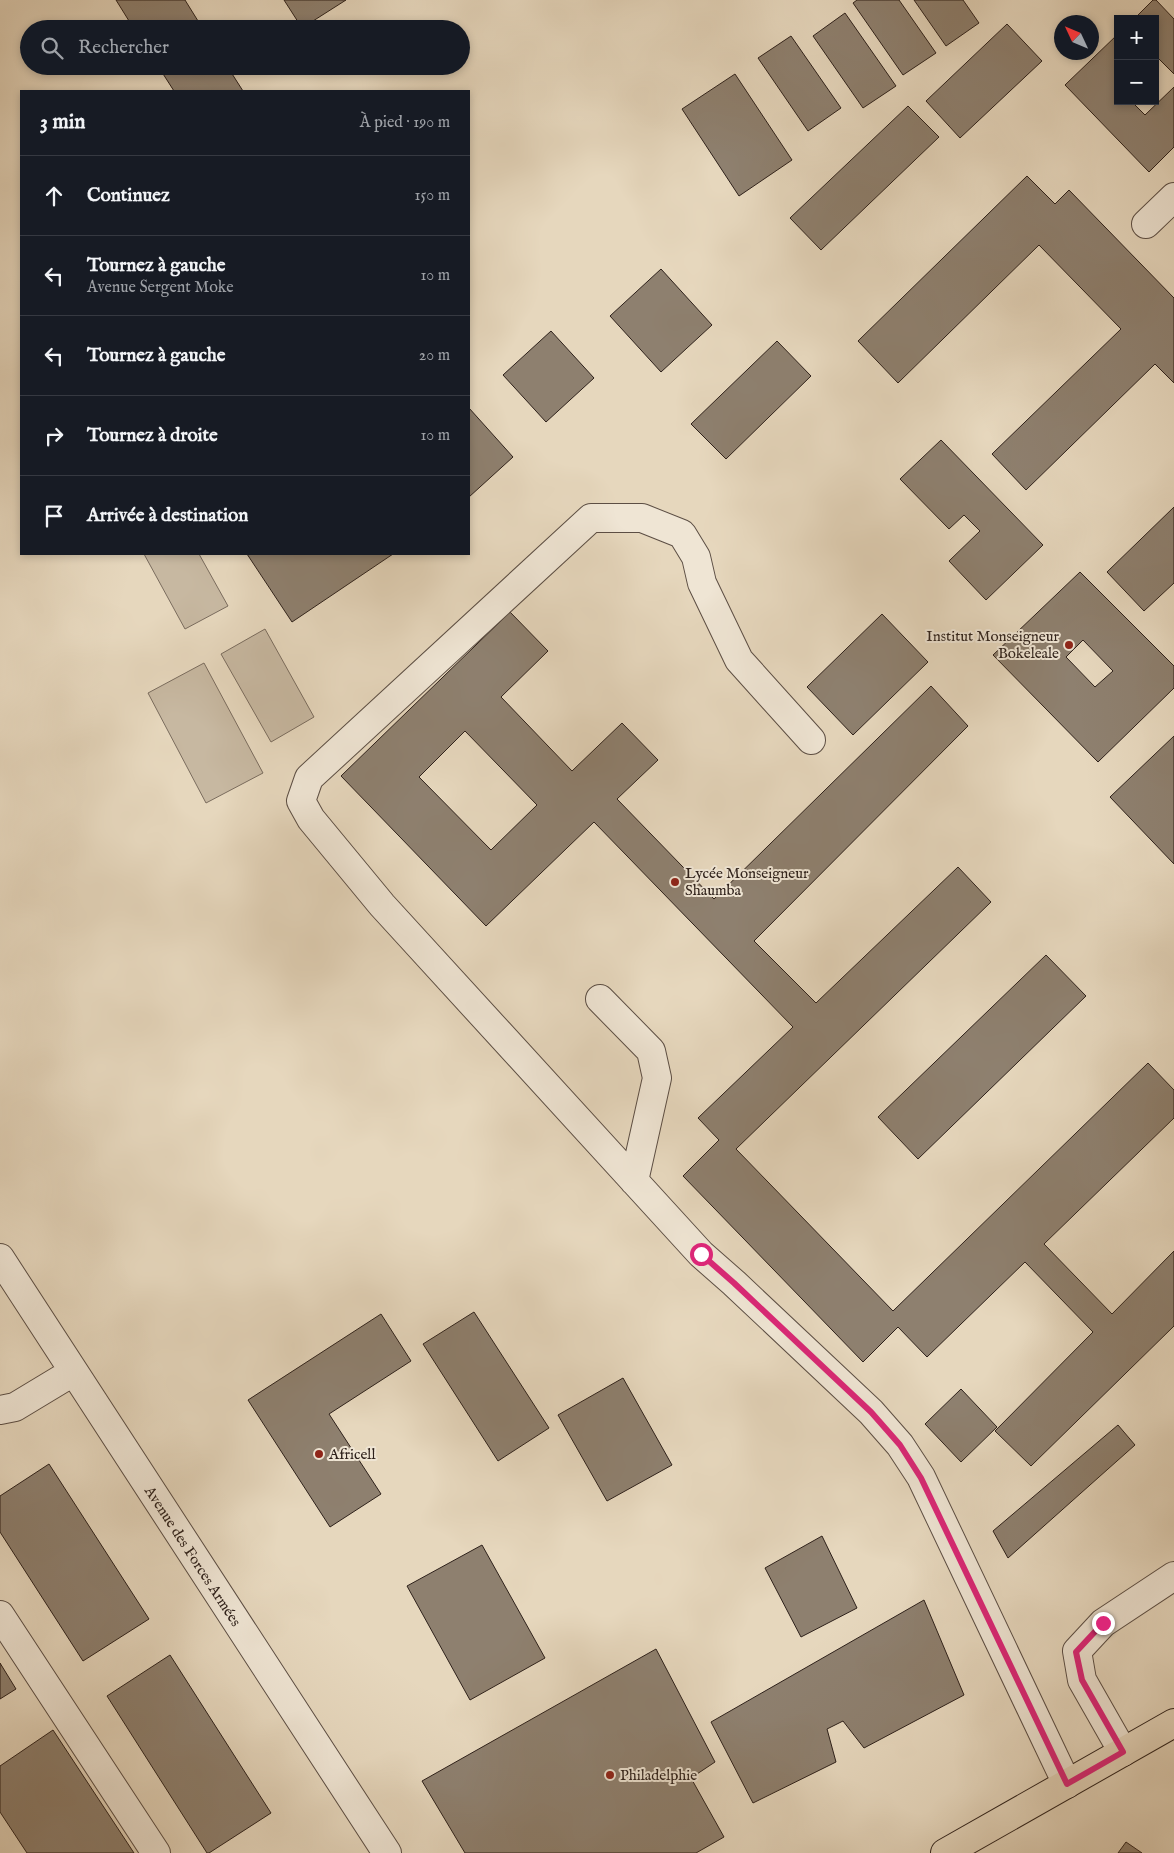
<!DOCTYPE html>
<html lang="fr">
<meta charset="utf-8">
<style>
body{margin:0;font-family:"IM FELL English",serif;background:#242831;color:#f1f3f6}
.controls{position:absolute;right:15px;top:15px;display:grid;overflow:hidden;border-radius:0px;box-shadow:0 2px 8px #0003}
.controls button{width:45px;height:45px;display:grid;place-items:center;padding:0;border:0;border-bottom:1px solid #363941;background:#171b24;color:#f1f3f6;font:25px sans-serif}
.compass{position:absolute;left:1054px;top:15px;width:45px;height:45px;border-radius:50%;background:#171b24;box-shadow:0 2px 8px #0003;rotate:314deg}
.stop{position:absolute;width:15px;height:15px;margin:-11px;border:4px solid #db2777;border-radius:50%;background:#fff}
.stop.end{background:#db2777;border-color:#fff;box-shadow:0 1px 5px #0008}
.list{margin:0;padding:0;list-style:none}
h2{display:flex;justify-content:space-between;align-items:center;height:65px;margin:0;padding:0 20px;font-size:21px}
h2 small{font-size:16px;font-weight:400;color:#9ea1a6}
.list li{display:grid;grid-template-columns:32px 1fr auto;gap:15px;align-items:center;box-sizing:border-box;height:80px;padding:0 20px;border-top:1px solid #363941}
.list b{display:block;font-size:19px;white-space:nowrap}
.list p{margin:0;font-size:16px;white-space:nowrap;color:#9ea1a6}
.list em{font-size:16px;font-style:normal;color:#9ea1a6}
.icon{flex:none;width:28px;height:28px;fill:none;stroke:currentColor;stroke-width:2;stroke-linecap:round;stroke-linejoin:round}
.map{position:relative;flex:none;width:1174px;height:1853px;overflow:hidden}
.search{position:absolute;background:#171b24;box-shadow:0 2px 8px #0003;left:20px;top:20px;width:450px;height:55px;display:flex;align-items:center;gap:12px;box-sizing:border-box;padding:0 18px;border-radius:28px;color:#9ea1a6;font-size:19px}
.panel{position:absolute;background:#171b24;box-shadow:0 2px 8px #0003;left:20px;top:90px;width:450px;height:465px;border-radius:0px}
.map>svg:first-child{display:block}
</style>
<div class="map">
<svg width="1174" height="1853" viewBox="0 0 1174 1853">
<rect width="100%" height="100%" fill="#e6d7bd"/>
<filter id="stains"><feTurbulence type="fractalNoise" baseFrequency=".004" numOctaves="4"/><feColorMatrix values="0 0 0 0 .2 0 0 0 0 .09 0 0 0 0 .02 0 0 0 .5 -.17"/></filter>
<radialGradient id="worn" r=".72"><stop offset=".6" stop-color="#630" stop-opacity="0"/><stop offset="1" stop-color="#630" stop-opacity=".3"/></radialGradient>
<path fill="#c7b8a1" stroke="#7a6c5e" d="M144,554H199L228,606L185,629Z
M265,629L314,717L271,742L221,654Z
M204,663L263,773L206,803L148,693Z"/>
<path fill="#8e806f" stroke="#2e211b" fill-rule="evenodd" d="M116,0H185L203,29H134Z
M284,0H346L302,28Z
M857,0H899L936,53L903,75L853,3Z
M914,0H963L979,23L946,46Z
M1153,0H1156L1174,19V74L1155,55V19H1134Z
M845,13L896,86L863,108L813,36Z
M1007,24L1042,61L960,138L926,101Z
M1118,34V101H1131L1145,115L1174,87V147L1149,172L1065,85Z
M791,36L841,108L808,131L758,58Z
M158,66H227L243,91H174Z
M735,74L792,160L739,196L682,109Z
M908,106L939,137L821,250L790,218Z
M1027,176L1055,204L1069,190L1174,298V383L1155,364L1026,490L992,454L1121,329L1039,245L898,383L858,341Z
M661,269L712,325L661,372L610,316Z
M551,331L594,378L546,422L503,375Z
M777,341L811,376L726,459L691,424Z
M469,408L513,457L469,497Z
M941,440L1043,545L986,600L949,561L980,531L964,515L949,529L900,479Z
M1174,507V583L1144,611L1107,572Z
M247,554H393L292,622Z
M1080,572L1174,666V688L1098,762L993,655ZM1083,640L1113,671L1095,687L1066,657Z
M510,612L548,651L501,697L572,771L622,723L658,760L617,799L714,899L931,686L968,726L754,941L816,1003L958,867L991,902L736,1149L893,1311L1148,1063L1174,1090V1118L1044,1244L1112,1314L1174,1251V1326L1031,1466L995,1431L1093,1332L1025,1262L927,1357L898,1327L863,1362L683,1176L719,1140L698,1118L793,1027L594,822L486,926L341,776ZM465,731L537,805L491,850L419,777Z
M882,614L928,662L853,735L807,687Z
M1174,736V864L1110,797Z
M1046,955L1086,996L918,1159L878,1117Z
M474,1312L549,1428L498,1461L423,1344Z
M381,1314L411,1361L329,1414L381,1494L330,1527L248,1400Z
M623,1378L672,1465L607,1501L558,1415Z
M961,1389L997,1427L961,1462L925,1424Z
M1118,1425L1135,1445L1008,1558L993,1531Z
M49,1464L149,1619L83,1661L0,1532V1496Z
M822,1536L857,1608L801,1637L765,1568Z
M482,1545L545,1658L470,1700L407,1586Z
M924,1600L964,1695L864,1748L843,1721L827,1729L836,1762L753,1803L711,1722Z
M656,1649L715,1762L691,1778L724,1837L696,1853H465L422,1781Z
M170,1655L271,1813L209,1853H207L107,1696Z
M0,1663L16,1689L0,1699Z
M53,1730L134,1853H27L0,1812V1766Z
M1126,1842L1142,1853H1118Z"/>
<g fill="none" stroke-linecap="round" stroke-linejoin="round">
<g stroke="#5c4e44" stroke-width="30">
<path id="minor" d="M1146,224L1174,197
M811,740L739,660L702,583L696,557L682,534L642,518H591L309,778L301,801L311,819L382,905L701,1254L734,1283L871,1412L900,1445L921,1477L1067,1784
M600,999L651,1051L657,1078L634,1181
M0,1258L387,1853
M0,1410L15,1407L73,1372
M0,1615L156,1853
M1123,1752L1082,1680L1077,1651L1103,1623L1174,1576"/>
</g>
<g stroke="#2e211b" stroke-width="30">
<path id="major" d="M945,1853L1174,1723"/>
</g>
<use href="#minor" stroke="#efe5d4" stroke-width="28"/>
<use href="#major" stroke="#e6d7bd" stroke-width="28"/>
</g>
<g fill="none" stroke-linecap="round" stroke-linejoin="round">
<path stroke="#db2777" stroke-width="6" d="M701,1254L734,1283L871,1412L900,1445L921,1478L1067,1784L1123,1752L1082,1680L1076,1652L1103,1623"/>
</g>
<g fill="#8f2418" stroke="#efe5d4" stroke-width="2">
<circle cx="1069" cy="645" r="5"/>
<circle cx="675" cy="882" r="5"/>
<circle cx="319" cy="1454" r="5"/>
<circle cx="610" cy="1775" r="5"/>
</g>
<g text-anchor="middle" stroke-width="4" stroke-linejoin="round" paint-order="stroke">
<g font-size="15" fill="#2e211b" stroke="#efe5d4" text-anchor="start">
<text x="1059" y="641" text-anchor="end">Institut Monseigneur<tspan x="1059" dy="17">Bokeleale</tspan></text>
<text x="685" y="878">Lycée Monseigneur<tspan x="685" dy="17">Shaumba</tspan></text>
<text x="329" y="1459">Africell</text>
<text x="620" y="1780">Philadelphie</text>
</g>
<g font-size="15" fill="#2e211b" stroke="#efe5d4">
<text transform="translate(193 1556) rotate(57)" y="5">Avenue des Forces Armées</text>
</g>
</g>
<rect width="100%" height="100%" filter="url(#stains)"/>
<rect width="100%" height="100%" fill="url(#worn)"/>
</svg>
<div class="controls">
<button>+</button>
<button>−</button>
</div>
<svg class="compass" viewBox="-18 -18 36 36"><path d="M0-13l5 13h-10z" fill="#e53935"/><path d="M0 13l5-13h-10z" fill="#9ea1a6"/></svg>
<div class="stop" style="left:701px;top:1254px"></div>
<div class="stop end" style="left:1103px;top:1623px"></div>
<div class="search"><svg class="icon" aria-label="search" viewBox="0 0 24 24"><circle cx="10" cy="10" r="6"/><path d="M15 15l6 6"/></svg>Rechercher</div>
<section class="panel">
<h2>3 min<small>À pied · 190 m</small></h2>
<ul class="list">
<li><svg class="icon" aria-label="ahead" viewBox="0 0 24 24"><path d="M12 20V5M6 11l6-6 6 6"/></svg><div><b>Continuez</b></div><em>150 m</em></li>
<li><svg class="icon" aria-label="left" viewBox="0 0 24 24"><path d="M17 20v-9H6M10 6l-5 5 5 5"/></svg><div><b>Tournez à gauche</b><p>Avenue Sergent Moke</p></div><em>10 m</em></li>
<li><svg class="icon" aria-label="left" viewBox="0 0 24 24"><path d="M17 20v-9H6M10 6l-5 5 5 5"/></svg><div><b>Tournez à gauche</b></div><em>20 m</em></li>
<li><svg class="icon" aria-label="right" viewBox="0 0 24 24"><path d="M7 20v-9h11M14 6l5 5-5 5"/></svg><div><b>Tournez à droite</b></div><em>10 m</em></li>
<li><svg class="icon" aria-label="arrive" viewBox="0 0 24 24"><path d="M6 21V4h12l-3 4 3 4H6"/></svg><div><b>Arrivée à destination</b></div></li>
</ul>
</section>
</div>
